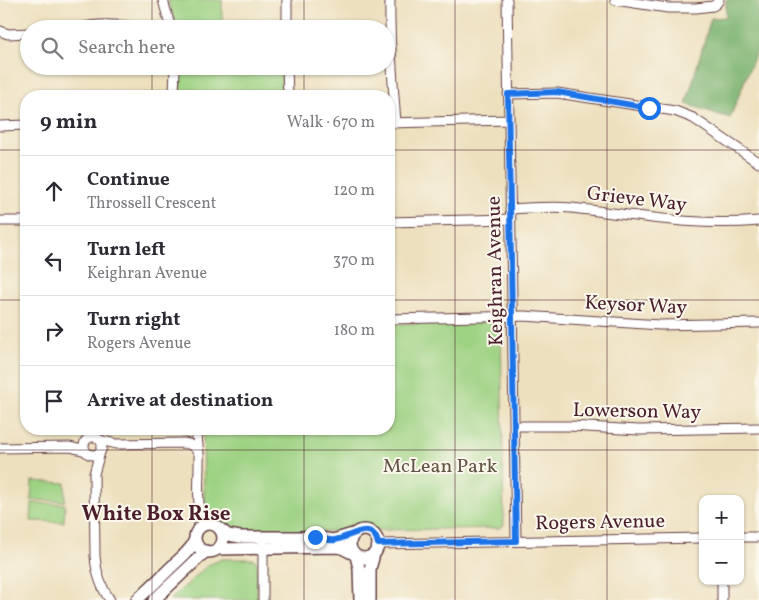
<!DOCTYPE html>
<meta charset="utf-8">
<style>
body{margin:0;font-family:Vollkorn,serif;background:#f2f2f3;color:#2b2b33}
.controls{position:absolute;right:15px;bottom:15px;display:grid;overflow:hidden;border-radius:10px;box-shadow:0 1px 4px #0004}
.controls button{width:45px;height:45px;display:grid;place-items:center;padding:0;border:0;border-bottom:1px solid #e1e1e2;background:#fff;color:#2b2b33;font:25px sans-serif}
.stop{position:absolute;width:15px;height:15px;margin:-11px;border:4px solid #1a73e8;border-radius:50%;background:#fff}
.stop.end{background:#1a73e8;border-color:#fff;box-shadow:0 1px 5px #0008}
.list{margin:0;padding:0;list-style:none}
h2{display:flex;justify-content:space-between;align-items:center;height:65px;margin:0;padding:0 20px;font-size:21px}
h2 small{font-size:16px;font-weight:400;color:#7c7c81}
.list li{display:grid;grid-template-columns:32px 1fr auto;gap:15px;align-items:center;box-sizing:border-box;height:70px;padding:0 20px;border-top:1px solid #e1e1e2}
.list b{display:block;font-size:19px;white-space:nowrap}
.list p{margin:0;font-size:16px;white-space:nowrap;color:#7c7c81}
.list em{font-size:16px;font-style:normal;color:#7c7c81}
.icon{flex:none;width:28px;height:28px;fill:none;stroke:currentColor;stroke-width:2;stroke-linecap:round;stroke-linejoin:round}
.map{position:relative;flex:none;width:759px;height:600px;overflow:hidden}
.search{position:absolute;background:#fff;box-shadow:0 1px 4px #0004;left:20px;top:20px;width:375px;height:55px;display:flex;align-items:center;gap:12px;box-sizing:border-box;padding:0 18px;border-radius:28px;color:#7c7c81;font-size:19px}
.panel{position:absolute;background:#fff;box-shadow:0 1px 4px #0004;left:20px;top:90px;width:375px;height:345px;border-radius:20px}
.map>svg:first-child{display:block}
</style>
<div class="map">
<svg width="759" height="600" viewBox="0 0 759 600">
<rect width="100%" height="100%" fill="#fbf7ec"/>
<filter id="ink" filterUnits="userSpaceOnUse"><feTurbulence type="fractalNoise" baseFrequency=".02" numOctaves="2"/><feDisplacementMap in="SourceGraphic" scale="10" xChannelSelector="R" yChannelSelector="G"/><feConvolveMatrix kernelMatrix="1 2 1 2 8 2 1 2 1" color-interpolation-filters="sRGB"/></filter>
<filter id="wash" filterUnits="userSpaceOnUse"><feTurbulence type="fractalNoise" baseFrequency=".0096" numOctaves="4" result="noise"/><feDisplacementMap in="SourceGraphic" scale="20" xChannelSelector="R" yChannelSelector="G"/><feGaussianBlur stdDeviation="1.12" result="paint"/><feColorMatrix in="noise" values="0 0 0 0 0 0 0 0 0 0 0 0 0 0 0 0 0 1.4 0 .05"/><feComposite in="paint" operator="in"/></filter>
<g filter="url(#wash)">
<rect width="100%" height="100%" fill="#ede0be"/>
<path fill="#9ed283" stroke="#747857" d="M168,0H222V19L233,29H177Z
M180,66H281L282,96H180Z
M497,322L501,325L504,525L500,528L378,530C367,526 359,526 347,531L241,532C222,530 208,518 204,499L203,429H389V324Z
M32,481L65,483V501L31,500Z
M32,503L65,504L64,522L31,521Z
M222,559H253L257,562V600H170L208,565Z"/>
<path fill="#7eb471" stroke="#646a4e" d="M726,0H759V45L730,118L686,104L711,18L726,17Z"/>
</g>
<g filter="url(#ink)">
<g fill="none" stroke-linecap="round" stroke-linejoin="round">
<g stroke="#623c41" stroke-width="11">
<path id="street" d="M163,0L171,29
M287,0V29
M390,0C389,41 393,82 396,123
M507,0L516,541
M615,0L668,8H696L713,6L716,4L719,0
M78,29C95,23 126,24 143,29
M158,29L171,28
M0,31L8,34L29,33
M287,66L288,96
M508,94L557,93L675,111L693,118L759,163
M174,96L175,66
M389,123L509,120
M0,126L26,125
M510,209C531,208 552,206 572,208C635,215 695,227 759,221
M0,221H26
M389,222L511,219
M389,319L524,316L660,325L759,323
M514,426H569L639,430L759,428
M198,429C196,437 198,445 199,453C200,474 195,506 204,525
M84 446a9 9 0 1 1 18 0a9 9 0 1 1-18 0Z
M100,440L116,444L184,443C192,444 194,447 199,453
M0,448L70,447L86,451
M100,452L94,474L95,556C96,572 100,586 110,600
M740,537H759
M263,543V600
M378,544L703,538
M722,581V600"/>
</g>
<g stroke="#623c41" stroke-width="14">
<path id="secondary" d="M195 538a14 14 0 1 1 28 0a14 14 0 1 1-28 0Z
M219,528L228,535L240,537H315L333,540L356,533
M350 544a14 14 0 1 1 28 0a14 14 0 1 1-28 0Z
M218,549L337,547L342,548L354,554
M356,556L359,568L360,600
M137,600L185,554L192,546L195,539
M154,600L206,551
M370,600V569L374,554"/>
</g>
<use href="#street" stroke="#fff" stroke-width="9"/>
<use href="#secondary" stroke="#fff" stroke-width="11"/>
</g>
</g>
<g fill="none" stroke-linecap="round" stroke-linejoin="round" filter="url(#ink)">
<path stroke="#1a73e8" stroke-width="6" d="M315,537C321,538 328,541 335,540C349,538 373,518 378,544L516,541L508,94L557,92L649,108"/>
</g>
<path fill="none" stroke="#4a1f2b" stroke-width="1" stroke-opacity="0.55" d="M152,0V29M304,0V29M455,0V600M607,0V600M152,66V96M304,66V96M0,150H26M389,150H759M0,300H26M389,300H759M152,429V600M304,429V600M0,450H759"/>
<g text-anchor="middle" stroke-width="4" stroke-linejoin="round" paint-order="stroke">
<g font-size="20" fill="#4a1f2b" stroke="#fbf7ec">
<text transform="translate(637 198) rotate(7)" y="7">Grieve Way</text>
<text transform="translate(494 271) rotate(-91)" y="7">Keighran Avenue</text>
<text transform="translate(636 304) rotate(3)" y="7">Keysor Way</text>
<text transform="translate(637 410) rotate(1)" y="7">Lowerson Way</text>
<text transform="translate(600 521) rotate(-1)" y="7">Rogers Avenue</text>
</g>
<g font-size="20" fill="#635545" stroke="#fbf7ec">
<text x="440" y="472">McLean Park</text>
</g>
<g font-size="21" font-weight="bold" fill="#4a1f2b" stroke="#fbf7ec">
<text x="156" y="520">White Box Rise</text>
</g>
</g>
</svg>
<div class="controls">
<button>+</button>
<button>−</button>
</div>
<div class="stop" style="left:649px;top:108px"></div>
<div class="stop end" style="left:315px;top:537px"></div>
<div class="search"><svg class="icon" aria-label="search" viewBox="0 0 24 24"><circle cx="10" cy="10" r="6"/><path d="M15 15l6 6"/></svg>Search here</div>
<section class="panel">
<h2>9 min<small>Walk · 670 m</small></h2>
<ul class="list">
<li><svg class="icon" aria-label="ahead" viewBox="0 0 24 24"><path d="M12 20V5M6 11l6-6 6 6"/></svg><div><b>Continue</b><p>Throssell Crescent</p></div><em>120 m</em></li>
<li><svg class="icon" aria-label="left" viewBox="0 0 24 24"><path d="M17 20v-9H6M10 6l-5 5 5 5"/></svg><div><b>Turn left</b><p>Keighran Avenue</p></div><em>370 m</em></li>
<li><svg class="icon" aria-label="right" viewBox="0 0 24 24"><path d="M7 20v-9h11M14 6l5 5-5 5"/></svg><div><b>Turn right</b><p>Rogers Avenue</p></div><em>180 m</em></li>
<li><svg class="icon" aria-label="arrive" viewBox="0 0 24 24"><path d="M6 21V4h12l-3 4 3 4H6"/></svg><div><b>Arrive at destination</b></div></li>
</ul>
</section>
</div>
